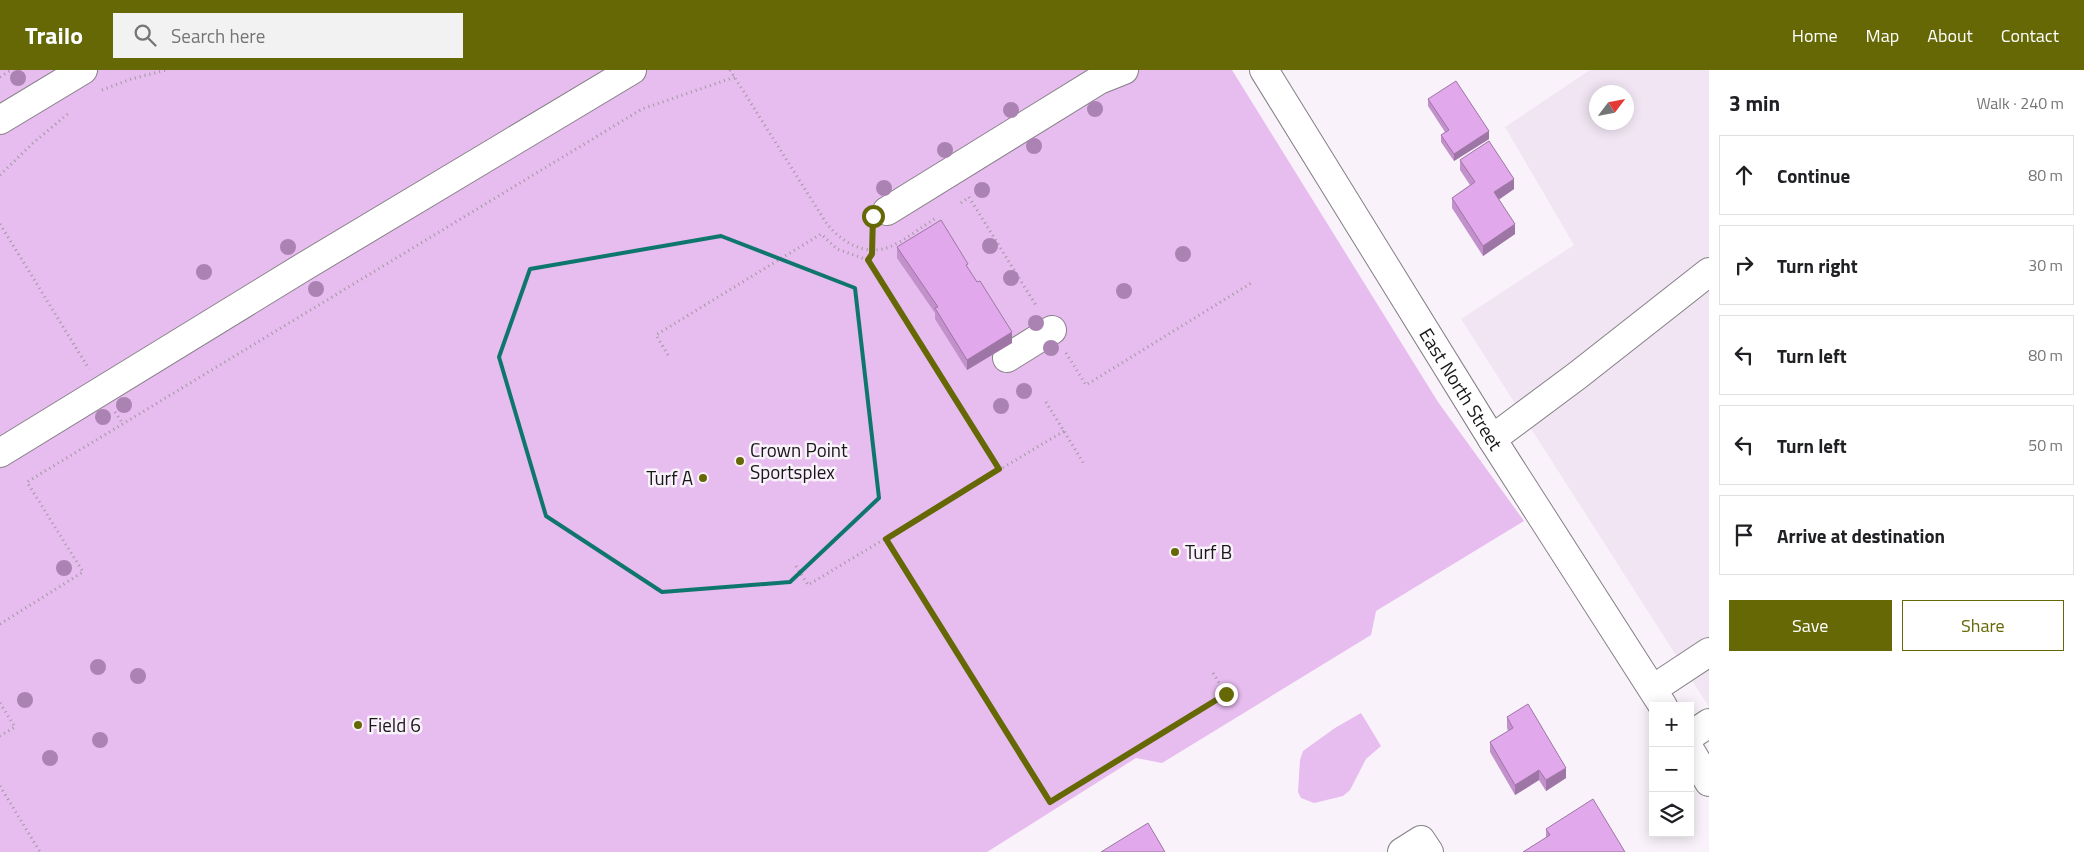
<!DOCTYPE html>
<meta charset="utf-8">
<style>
body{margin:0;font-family:"Titillium Web",sans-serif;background:#f2f2f2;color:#202124}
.controls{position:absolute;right:15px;bottom:15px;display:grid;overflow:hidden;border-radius:0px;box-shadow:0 2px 12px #0003}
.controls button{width:45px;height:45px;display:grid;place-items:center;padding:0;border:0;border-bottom:1px solid #e0e0e0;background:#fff;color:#202124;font:25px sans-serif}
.compass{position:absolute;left:1589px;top:15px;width:45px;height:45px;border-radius:50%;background:#fff;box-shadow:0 2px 12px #0003;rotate:58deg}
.stop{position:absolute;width:15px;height:15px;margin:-11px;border:4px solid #656805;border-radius:50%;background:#fff}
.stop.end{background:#656805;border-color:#fff;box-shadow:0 1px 5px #0008}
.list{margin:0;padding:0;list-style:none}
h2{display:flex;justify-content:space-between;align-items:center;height:65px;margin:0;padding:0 20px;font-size:21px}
h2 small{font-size:16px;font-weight:400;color:#757577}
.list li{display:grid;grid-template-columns:32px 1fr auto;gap:15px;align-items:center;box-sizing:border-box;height:80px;margin:0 10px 10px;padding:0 10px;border:1px solid #e0e0e0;border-radius:0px}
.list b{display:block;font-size:19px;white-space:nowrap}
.list em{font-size:16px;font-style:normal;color:#757577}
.actions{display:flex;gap:10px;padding:15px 20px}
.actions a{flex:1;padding:11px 0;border:1px solid #656805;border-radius:0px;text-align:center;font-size:18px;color:#656805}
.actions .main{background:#656805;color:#fff}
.icon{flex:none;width:28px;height:28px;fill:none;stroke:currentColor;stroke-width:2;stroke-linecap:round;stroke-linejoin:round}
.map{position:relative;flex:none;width:1709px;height:782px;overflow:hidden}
header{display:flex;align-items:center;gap:30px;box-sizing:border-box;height:70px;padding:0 25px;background:#656805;color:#fff}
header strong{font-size:24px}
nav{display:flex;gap:28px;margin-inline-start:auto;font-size:18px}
.search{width:350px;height:45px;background:#f2f2f2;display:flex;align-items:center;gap:12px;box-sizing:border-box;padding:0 18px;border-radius:0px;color:#757577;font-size:19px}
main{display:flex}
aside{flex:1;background:#fff}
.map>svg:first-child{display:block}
</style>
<header>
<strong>Trailo</strong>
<div class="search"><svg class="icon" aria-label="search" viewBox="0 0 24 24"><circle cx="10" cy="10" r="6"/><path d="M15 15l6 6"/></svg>Search here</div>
<nav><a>Home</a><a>Map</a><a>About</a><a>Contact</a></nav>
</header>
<main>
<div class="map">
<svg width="1709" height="782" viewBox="0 0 1709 782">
<rect width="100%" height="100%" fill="#f9f2fa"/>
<path fill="#f1e5f3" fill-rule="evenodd" d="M1590,0H1709V637L1461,249L1574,175L1505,57ZM1596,22H1626V52H1596Z"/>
<path fill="#e7bcee" d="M0,0H1232L1438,332L1524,451L1376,541L1371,565L1162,693L1136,688L987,782H0Z
M1361,643L1381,676L1366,689L1350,720L1343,726L1314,733L1301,728L1298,722L1300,690L1303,681L1335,658Z"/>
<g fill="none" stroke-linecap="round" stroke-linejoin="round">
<g stroke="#857f86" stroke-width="30">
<g id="minor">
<path id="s1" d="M1264,0L1492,369L1663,636"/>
<path d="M0,50L83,0"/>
<path d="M887,141L1099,10L1124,0"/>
<path d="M1007,288L1052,260"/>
<path d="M1492,369L1578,305L1709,202"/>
<path d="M0,383L305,196L632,0"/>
<path d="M1653,619L1709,582"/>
<path d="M1690,666L1709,653"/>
<path d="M1690,680L1709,712"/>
<path d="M1402,782L1421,770L1429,782"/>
</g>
</g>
<path stroke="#9d989e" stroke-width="3" stroke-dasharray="1 4" stroke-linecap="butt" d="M730,0L825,151C838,170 864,187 889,177C905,171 921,157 936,148
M0,7L11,0
M102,20L131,9L166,0
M0,105L33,73L70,42
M961,133L969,127L1037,237
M0,154L89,299
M868,190L872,184L873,164
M1066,283L1086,315L1253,212
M668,285L656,265L821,164L837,179L868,190L999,399
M1046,332L1084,394
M115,342L123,354
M886,469L1050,732L1226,624L1213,603
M796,496L808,515L1064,361
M0,554L83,502L27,412L642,39L735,7
M0,633L15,657L0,666
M0,716L40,782"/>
<use href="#minor" stroke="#fff" stroke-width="28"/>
</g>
<g fill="#ab83b2">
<circle cx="18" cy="8" r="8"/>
<circle cx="1095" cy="39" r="8"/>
<circle cx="1011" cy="40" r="8"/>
<circle cx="1034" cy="76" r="8"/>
<circle cx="945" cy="80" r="8"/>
<circle cx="884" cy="118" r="8"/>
<circle cx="982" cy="120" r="8"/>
<circle cx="990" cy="176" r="8"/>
<circle cx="288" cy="177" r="8"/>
<circle cx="1183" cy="184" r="8"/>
<circle cx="204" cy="202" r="8"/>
<circle cx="1011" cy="208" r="8"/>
<circle cx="316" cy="219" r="8"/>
<circle cx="1124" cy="221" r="8"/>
<circle cx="1036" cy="253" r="8"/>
<circle cx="1051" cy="278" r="8"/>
<circle cx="1024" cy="321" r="8"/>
<circle cx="124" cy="335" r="8"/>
<circle cx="1001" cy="336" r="8"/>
<circle cx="103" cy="347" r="8"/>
<circle cx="64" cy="498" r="8"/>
<circle cx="98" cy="597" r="8"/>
<circle cx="138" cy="606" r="8"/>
<circle cx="25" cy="630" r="8"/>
<circle cx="100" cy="670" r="8"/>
<circle cx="50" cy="688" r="8"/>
</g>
<path fill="#c290cb" d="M1428,29L1489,69L1454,91L1441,72V65L1445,62L1428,36Z
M1460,90L1514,119L1498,130L1515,164L1483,186L1452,138V128L1470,115L1460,100Z
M897,177L968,199L1012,273L967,300L935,249V243L897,188Z
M1507,647L1566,708L1546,721L1539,710L1515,725L1490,682V672L1508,661L1507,658Z
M1546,759L1625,782L1546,767Z"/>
<path fill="#9e76a5" d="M1489,61V69L1454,91V84Z
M1514,109V119L1494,133V122Z
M1515,154V164L1483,186V176Z
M1012,262V273L967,300V290Z
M1566,698V708L1546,721V710Z
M1539,700V710L1515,725V715Z"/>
<path fill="#e2a8ec" stroke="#9e76a5" d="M1456,11L1489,61L1454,84L1441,65L1449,60L1428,29Z
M1489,71L1514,109L1494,122L1515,154L1483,176L1452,128L1475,112L1460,90Z
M941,150L968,194L966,195L977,212L980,211L1012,262L967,290L935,238L938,237L897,177Z
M1528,634L1566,698L1546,710L1539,700L1515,715L1490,672L1513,658L1507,647Z
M1593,729L1625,782H1523L1550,765L1546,759Z
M1148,753L1165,782H1101Z"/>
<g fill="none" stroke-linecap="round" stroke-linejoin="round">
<path stroke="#656805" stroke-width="6" d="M873,146L872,184L868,190L999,399L886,469L1050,732L1226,624"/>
</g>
<path fill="none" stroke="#0f766e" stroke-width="4" stroke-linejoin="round" d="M721,166L855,218L879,428L790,512L662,522L546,446L499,287L530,199Z"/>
<g fill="#656805" stroke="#f9f2fa" stroke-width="2">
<circle cx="740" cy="391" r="5"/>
<circle cx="703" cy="408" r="5"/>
<circle cx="1175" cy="482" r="5"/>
<circle cx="358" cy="655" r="5"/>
</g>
<g text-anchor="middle" stroke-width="5" stroke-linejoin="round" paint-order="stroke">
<g font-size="19" fill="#191619" stroke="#f9f2fa">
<text dy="7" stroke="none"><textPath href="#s1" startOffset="375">East North Street</textPath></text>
</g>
<g font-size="19" fill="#191619" stroke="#f9f2fa" text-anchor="start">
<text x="750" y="387">Crown Point<tspan x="750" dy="22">Sportsplex</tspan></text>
<text x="693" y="415" text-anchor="end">Turf A</text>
<text x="1185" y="489">Turf B</text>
<text x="368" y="662">Field 6</text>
</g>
</g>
</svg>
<div class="controls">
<button>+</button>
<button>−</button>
<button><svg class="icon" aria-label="layers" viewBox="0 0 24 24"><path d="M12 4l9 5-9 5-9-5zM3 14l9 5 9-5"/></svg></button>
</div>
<svg class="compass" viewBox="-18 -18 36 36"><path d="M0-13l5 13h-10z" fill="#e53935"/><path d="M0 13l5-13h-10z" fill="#757577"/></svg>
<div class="stop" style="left:873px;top:146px"></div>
<div class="stop end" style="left:1226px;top:624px"></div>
</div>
<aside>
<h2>3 min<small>Walk · 240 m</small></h2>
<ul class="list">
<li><svg class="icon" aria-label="ahead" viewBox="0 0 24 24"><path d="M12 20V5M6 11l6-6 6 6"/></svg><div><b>Continue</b></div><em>80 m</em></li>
<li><svg class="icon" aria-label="right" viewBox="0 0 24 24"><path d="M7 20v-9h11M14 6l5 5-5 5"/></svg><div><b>Turn right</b></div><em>30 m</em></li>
<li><svg class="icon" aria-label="left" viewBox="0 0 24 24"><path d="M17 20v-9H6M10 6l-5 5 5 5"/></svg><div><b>Turn left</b></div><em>80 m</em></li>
<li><svg class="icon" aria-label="left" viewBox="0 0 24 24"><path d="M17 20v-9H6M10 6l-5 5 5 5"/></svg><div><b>Turn left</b></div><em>50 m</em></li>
<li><svg class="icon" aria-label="arrive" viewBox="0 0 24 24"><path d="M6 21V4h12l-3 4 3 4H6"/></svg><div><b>Arrive at destination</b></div></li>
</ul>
<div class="actions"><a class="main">Save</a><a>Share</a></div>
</aside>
</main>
